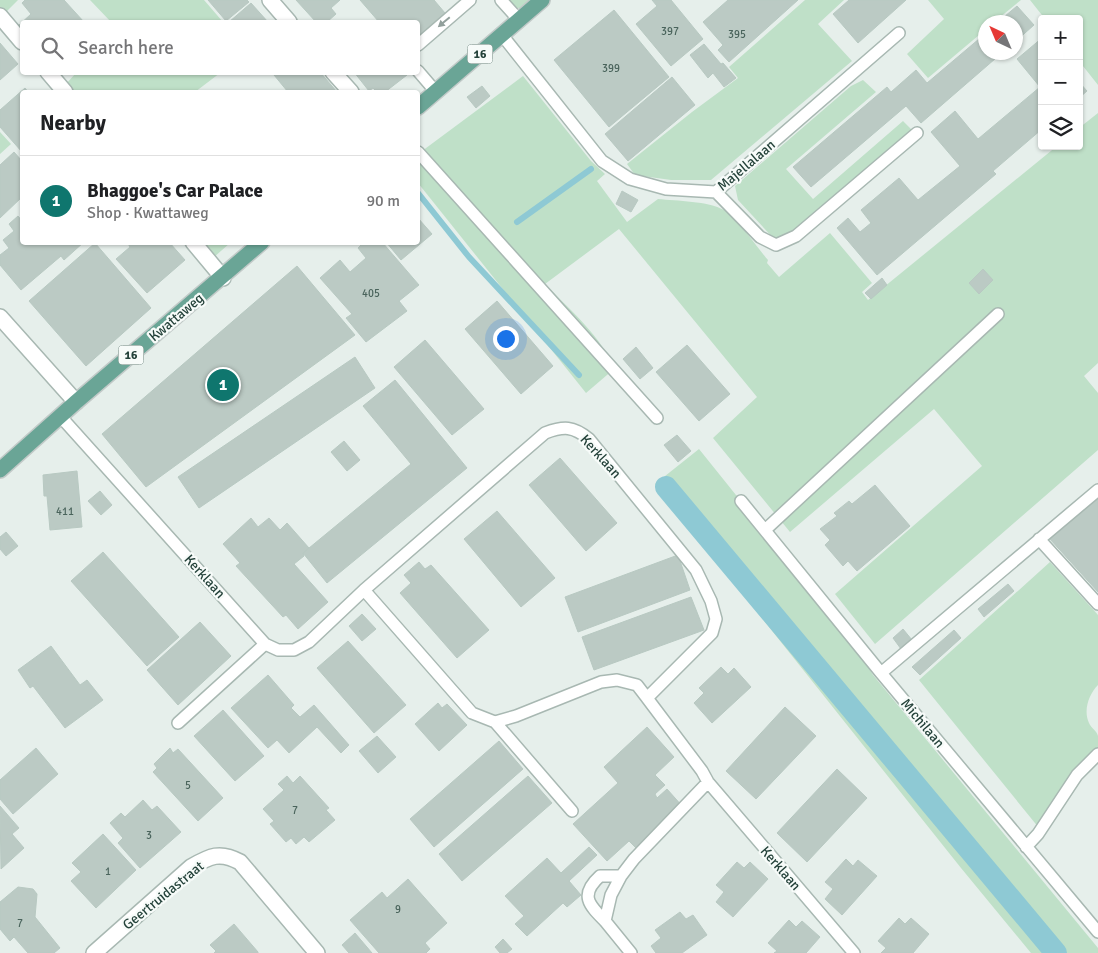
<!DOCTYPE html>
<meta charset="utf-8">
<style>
body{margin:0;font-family:Signika,sans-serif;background:#f2f2f2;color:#202124}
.controls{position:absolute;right:15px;top:15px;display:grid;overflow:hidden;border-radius:5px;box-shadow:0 1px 4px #0004}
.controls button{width:45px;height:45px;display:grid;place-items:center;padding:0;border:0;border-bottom:1px solid #e0e0e0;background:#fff;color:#202124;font:25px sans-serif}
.compass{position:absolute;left:978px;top:15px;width:45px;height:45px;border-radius:50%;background:#fff;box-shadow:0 1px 4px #0004;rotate:316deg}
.you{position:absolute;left:505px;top:338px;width:18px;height:18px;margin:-12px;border:4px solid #fff;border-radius:50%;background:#1a73e8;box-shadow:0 0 0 8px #1a73e833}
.badge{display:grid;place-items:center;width:32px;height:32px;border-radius:50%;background:#0f766e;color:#fff;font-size:16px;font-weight:700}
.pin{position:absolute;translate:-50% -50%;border:2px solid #fff;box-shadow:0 1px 5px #0006}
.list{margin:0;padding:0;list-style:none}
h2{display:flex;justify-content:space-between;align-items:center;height:65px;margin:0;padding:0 20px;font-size:21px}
h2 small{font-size:16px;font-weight:400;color:#757577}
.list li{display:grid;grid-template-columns:32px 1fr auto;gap:15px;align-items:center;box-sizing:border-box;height:90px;padding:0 20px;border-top:1px solid #e0e0e0}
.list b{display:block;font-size:19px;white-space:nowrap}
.list p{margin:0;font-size:16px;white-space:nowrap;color:#757577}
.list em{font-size:16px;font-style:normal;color:#757577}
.icon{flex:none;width:28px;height:28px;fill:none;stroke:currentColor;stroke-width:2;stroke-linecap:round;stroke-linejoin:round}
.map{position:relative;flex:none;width:1098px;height:953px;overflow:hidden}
.search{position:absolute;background:#fff;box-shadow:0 1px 4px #0004;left:20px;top:20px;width:400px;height:55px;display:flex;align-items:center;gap:12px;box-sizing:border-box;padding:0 18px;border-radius:5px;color:#757577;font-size:19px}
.panel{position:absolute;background:#fff;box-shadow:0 1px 4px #0004;left:20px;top:90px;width:400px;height:155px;border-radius:5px}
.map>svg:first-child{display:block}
</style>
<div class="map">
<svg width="1098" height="953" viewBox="0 0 1098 953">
<rect width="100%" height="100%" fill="#e6efeb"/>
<path fill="#bfe0c8" d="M0,0H18L4,14L0,9Z
M90,0H204L223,22H111Z
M498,0H536C522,13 514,8 498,0Z
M805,0H844L818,24L852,61L711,180H671L635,175L627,164L692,112L738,78L729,67Z
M928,0H1021L994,22H986L985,30L928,78L907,54L944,19Z
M1030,0H1098V85L1079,61V19H1045Z
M76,73H220L195,92H72L65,85Z
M523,76L591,161L605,174L597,181L627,222L658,199C677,201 708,201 724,210C738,219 756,246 768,260L767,263L779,277L830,233L872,283L862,292L868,300L1057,146H1079V128L1098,113V363L1084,376L1098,393V450L875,644L835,594L982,466L934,409L790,532L713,438L757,397L619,229L545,284C568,308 604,339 614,369L586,393L418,183V154Z
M863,80L876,92L786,169L813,199L903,121L913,131L804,226L786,236L775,240L738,200L735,186L851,86Z
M0,132L11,144L0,154Z
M200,243H230L213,258Z
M699,449L793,566L859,652L873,675L1098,948V953H1031L961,868L655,484Z
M1050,562L1098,615V685C1089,694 1083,710 1089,723C1091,728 1097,731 1098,736C1098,740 1098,745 1098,748L1075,768L1039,828L919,680Z"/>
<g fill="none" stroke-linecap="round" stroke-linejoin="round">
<path stroke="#8ec9d4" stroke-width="6" d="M418,193L469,257L579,375
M517,222L591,169"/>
<path stroke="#8ec9d4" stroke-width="22" d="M666,487L1056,953"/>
</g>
<path fill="#bbcac4" stroke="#b8c9c2" d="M25,0H64L84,22H22V30L18,26L31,14L22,3Z
M208,0H247L249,2L226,21Z
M296,0H340L331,8L336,14L327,22H316Z
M360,0H434L445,13L418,37V22H379Z
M652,0H671L703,39L671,66L636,24L657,6Z
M728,0H798L729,62L718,50L723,45L703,22Z
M849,0H906L858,43L833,14Z
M251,3L268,22H229Z
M1017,6L1034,25L1016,41V22H998Z
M614,10L669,77L609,127L554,60Z
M986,33V52H1003L921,123L906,106L811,187L793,167L887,87L891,92L916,70L927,83Z
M1042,38V129L993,171L996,174L877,275L837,228L848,218L860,232L871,223L861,210L899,178L918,200L960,166L931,132L955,111L978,139L1040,87L1017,59Z
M0,43L18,64L0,80Z
M704,44L721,64L723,63L736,78L724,87L713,73L708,78L690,55Z
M276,72H320L337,92H288L274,75Z
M354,72H405L407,75L385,92H377L373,88L369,91Z
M672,77L695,105L628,161L605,134Z
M1079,82L1087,91L1079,98Z
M482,86L490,96L476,108L467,97Z
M25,88L28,92H22V152L0,127V110Z
M14,152L22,161V197L0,218V165Z
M622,191L638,200L631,212L616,204Z
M18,216L22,221V242H84L64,260L61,256L21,290L0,265V255L9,248L3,240L14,231L9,224Z
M418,218L432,234L401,260L386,242H418Z
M127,242H169L185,260L147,293L116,259L130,247Z
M364,242H382L419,285L399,301L407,311L366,342L346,318L352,314L320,278L340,260L350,272L366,258L358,248Z
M95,243L151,308L86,366L29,301Z
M297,266L355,335L146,487L102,434Z
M983,269L993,280L979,294L969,283Z
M882,278L887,285L871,299L865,293Z
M497,301L553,366L521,394L465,329Z
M425,340L484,409L452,435L394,367Z
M687,345L730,394L699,421L656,372Z
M636,347L653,368L640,379L623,359Z
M355,357L375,388L199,508L178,477Z
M395,380L467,468L327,583L303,553L411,464L363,406Z
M677,435L691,451L678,462L664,445Z
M344,441L360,460L347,471L331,452Z
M560,458L617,523L586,551L529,485Z
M77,471L82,527L50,530L47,496H44L43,475Z
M875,485L910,526L857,571L848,561L843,566L825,545L830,540L820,529L837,516L834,513L849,501L852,504Z
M100,491L112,505L101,515L88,501Z
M1098,496V592L1049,538Z
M497,511L555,578L521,607L464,539Z
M251,518L258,527L269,518L280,530L287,523L309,548L303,553L304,556L294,564L328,602L298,629L286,615L283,617L236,566L240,563L223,544Z
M6,532L18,546L6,556L0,549V537Z
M103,552L179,637L147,666L71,581Z
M678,555L690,590L578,632L565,597Z
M419,562L425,569L431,565L489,630L457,658L400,593L411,583L404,575Z
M1008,584L1014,591L984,617L978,609Z
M691,597L704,630L594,670L582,637Z
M362,614L376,629L362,641L349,626Z
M200,622L231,656L178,705L147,670Z
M903,629L912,640L901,649L893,638Z
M954,630L961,638L920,675L912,667Z
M348,641L406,705L374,733L317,668Z
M51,646L80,685L87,680L103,700L65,728L33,686L30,688L18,670Z
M721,667L728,674L734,668L751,687L712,723L694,703L704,693L699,688Z
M268,675L294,705L291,708L300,717L314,705L349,745L341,753L317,727L289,753L277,740L268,748L231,708Z
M438,703L442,708L447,704L467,725L439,751L415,724Z
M785,707L816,736L756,799L726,771Z
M223,710L264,756L235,781L194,736Z
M647,727L674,757L655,775L665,785L655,794L657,798L667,789L683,807L637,849L629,841L607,861L573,824L618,783L604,767Z
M377,736L396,757L378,773L359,751Z
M499,741L523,769L434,847L410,819Z
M36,748L58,774L13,814L0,799V780Z
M170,748L173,753L178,749L223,798L198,821L153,772L157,768L154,764Z
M837,769L867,798L807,862L777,833Z
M287,776L293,783L300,776L329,808L326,810L335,820L309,842L304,837L296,844L291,838L286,842L270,824L274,821L263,809L284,790L278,784Z
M528,776L552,803L462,881L439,854Z
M143,800L152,810L157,806L181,832L140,868L118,843L123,838L110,823L121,813L125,817Z
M0,806L19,828L12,834L24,848L1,869Z
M103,834L136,870L96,908L71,881L81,872L72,863Z
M589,847L597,855L569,881L581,895L567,907L563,903L527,936L515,924L524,916L505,896L547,858L561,873Z
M846,859L853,866L858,860L877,876L842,915L825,899L833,889L825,882Z
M737,862L744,868L750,862L768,879L733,917L716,902L724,892L716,885Z
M408,879L447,923L425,943L430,949L426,953H379L350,920L382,892L387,898Z
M18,887L33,889L37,894L35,917L60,948L54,953H28L14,937L10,941L0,929V902Z
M680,912L686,919L693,915L707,935L682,953H656L651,946L661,938L655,930Z
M899,918L905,924L911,918L929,934L913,953H881L886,948L878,941Z
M789,920L796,927L802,921L820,937L806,953H774L777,951L768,943Z
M234,924L258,952V953H214L216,951L210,945Z
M355,933L372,953H349L342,945Z
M503,939L512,949L507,953H500L495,947Z"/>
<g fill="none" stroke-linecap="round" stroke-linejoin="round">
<g stroke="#a8b8b2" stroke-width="14">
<path id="service" d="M501,0L519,20
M502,35L602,161L630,179L666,189L716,192L899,33
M418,45L470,0
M418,71L436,92
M418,152L657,418
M716,192L760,237L776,245L796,236L917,133
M61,417L265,644L278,650H294L309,642L364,590L545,433C564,426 573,426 589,439L696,570L711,601L716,619L712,633L647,698L702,771L708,782L854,953
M1098,490L881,673L1098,932
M741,501L881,673
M765,530L998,314
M1039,539L1098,604
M364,590L472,713L495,722L516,716L601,682L617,680L637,685L647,698
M495,722L572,811
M178,723L265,644
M1026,847L1038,834L1077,775L1098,754
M605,921C589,905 579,895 600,876H621
M631,953L605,921L611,895L621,876L634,859L708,782"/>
</g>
<g stroke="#a8b8b2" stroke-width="18">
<path id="minor" d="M270,0L289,22
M0,16L22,42
M48,72L65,92
M333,72L351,92
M193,242L223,278
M0,317L76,402
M94,953L191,867C210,856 220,851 240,862L317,953"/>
</g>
<g stroke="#c2cac8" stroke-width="18">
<path id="primary" d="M418,107L542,0
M0,470L76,402L262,242"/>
</g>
<use href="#service" stroke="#fff" stroke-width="11"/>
<use href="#minor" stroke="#fff" stroke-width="15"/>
<use href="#primary" stroke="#6aa596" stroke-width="15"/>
</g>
<defs><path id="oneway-solid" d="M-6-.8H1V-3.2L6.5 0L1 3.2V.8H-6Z" transform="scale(1.25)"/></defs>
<use fill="#92a09c" href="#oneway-solid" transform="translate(444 22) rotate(140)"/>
<g text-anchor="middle" stroke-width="4.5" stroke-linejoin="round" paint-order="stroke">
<g font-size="11" fill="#4a645c">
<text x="670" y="35">397</text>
<text x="737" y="38">395</text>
<text x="611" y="72">399</text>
<text x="371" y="297">405</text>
<text x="65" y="515">411</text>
<text x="188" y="789">5</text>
<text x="295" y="814">7</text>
<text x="149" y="839">3</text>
<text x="108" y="875">1</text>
<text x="398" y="913">9</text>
<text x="20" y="927">7</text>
</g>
<g fill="#f7fbf9" stroke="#637a73" stroke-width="1">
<rect x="467.5" y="44.5" width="25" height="19" rx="4"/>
<rect x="118.5" y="345.5" width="25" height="19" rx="4"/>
</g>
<g font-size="12" font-weight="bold" fill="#24423a">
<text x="480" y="58">16</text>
<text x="131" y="359">16</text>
</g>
<g font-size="14" fill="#24423a" stroke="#f7fbf9">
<text transform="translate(746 165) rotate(-40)" y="5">Majellalaan</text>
<text transform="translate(176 317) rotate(-40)" y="5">Kwattaweg</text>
<text transform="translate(601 456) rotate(48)" y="5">Kerklaan</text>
<text transform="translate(205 576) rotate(48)" y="5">Kerklaan</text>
<text transform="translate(923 723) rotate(50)" y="5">Michilaan</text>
<text transform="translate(781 868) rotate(49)" y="5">Kerklaan</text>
<text transform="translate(163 895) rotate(-39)" y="5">Geertruidastraat</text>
</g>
</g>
</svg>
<div class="controls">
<button>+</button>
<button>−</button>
<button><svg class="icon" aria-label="layers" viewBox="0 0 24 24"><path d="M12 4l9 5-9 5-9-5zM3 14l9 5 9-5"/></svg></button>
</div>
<svg class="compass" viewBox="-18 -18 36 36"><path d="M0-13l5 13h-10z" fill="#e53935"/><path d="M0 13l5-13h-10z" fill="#757577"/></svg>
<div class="you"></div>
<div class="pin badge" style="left:223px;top:385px">1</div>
<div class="search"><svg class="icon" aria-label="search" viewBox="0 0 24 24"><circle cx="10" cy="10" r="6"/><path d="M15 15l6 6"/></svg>Search here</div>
<section class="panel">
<h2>Nearby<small></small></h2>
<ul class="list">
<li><span class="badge">1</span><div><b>Bhaggoe's Car Palace</b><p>Shop · Kwattaweg</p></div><em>90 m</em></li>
</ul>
</section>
</div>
